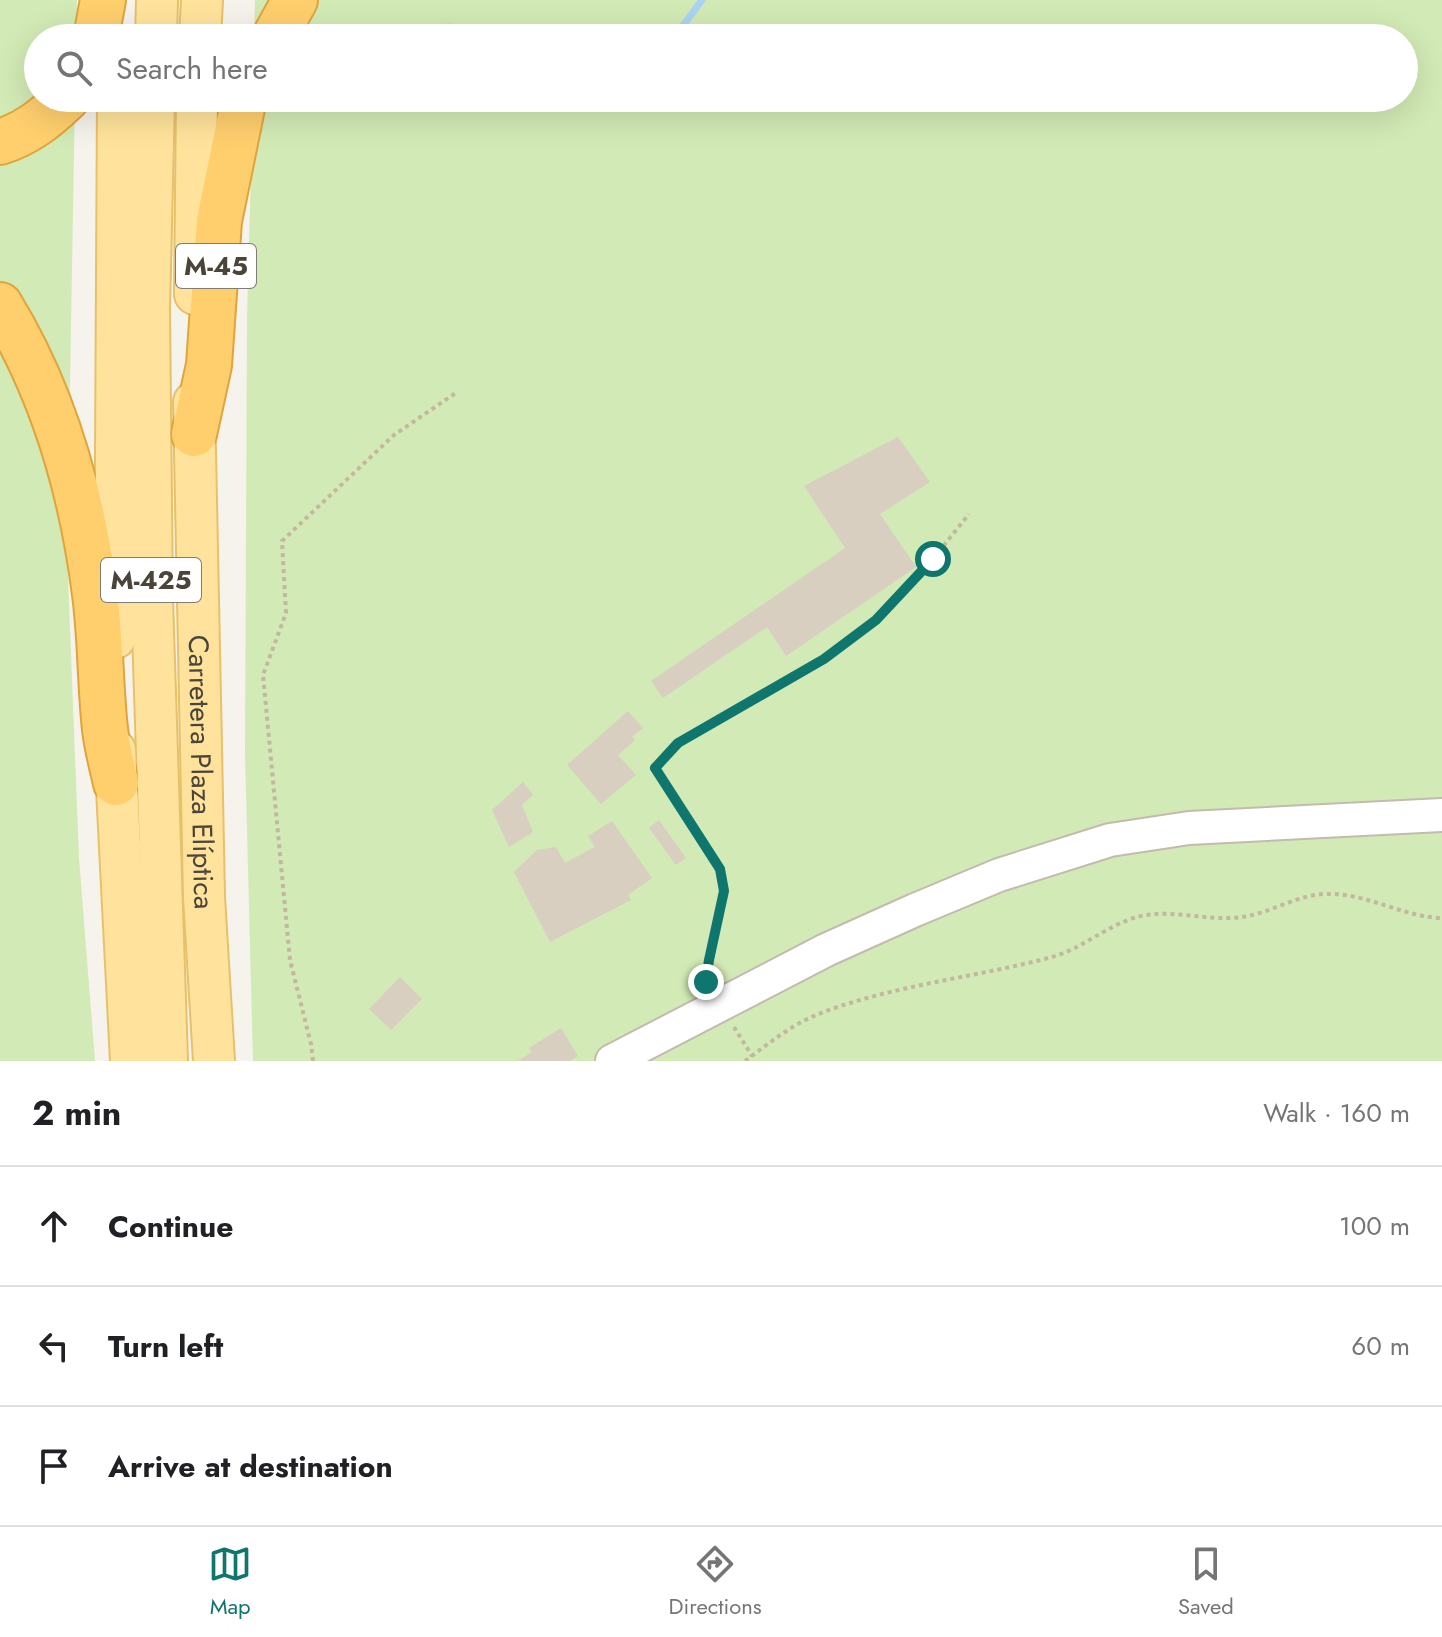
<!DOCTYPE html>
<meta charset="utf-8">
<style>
body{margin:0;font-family:Jost,sans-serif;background:#f6f6f6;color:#202124}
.stop{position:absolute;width:24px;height:24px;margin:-18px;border:6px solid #0f766e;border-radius:50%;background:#fff}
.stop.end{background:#0f766e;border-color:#fff;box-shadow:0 2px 8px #0008}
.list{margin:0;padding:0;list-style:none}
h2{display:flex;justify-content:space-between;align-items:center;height:104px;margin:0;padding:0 32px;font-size:34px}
h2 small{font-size:26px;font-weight:400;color:#757577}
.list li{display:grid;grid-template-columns:52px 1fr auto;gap:24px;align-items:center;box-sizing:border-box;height:120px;padding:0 32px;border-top:2px solid #e0e0e0}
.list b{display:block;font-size:30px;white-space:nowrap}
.list em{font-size:26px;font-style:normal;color:#757577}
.icon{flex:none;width:44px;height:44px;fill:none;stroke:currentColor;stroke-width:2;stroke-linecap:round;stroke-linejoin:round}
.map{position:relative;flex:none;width:1442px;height:1061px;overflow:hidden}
.search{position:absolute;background:#fff;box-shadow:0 8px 32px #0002;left:24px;right:24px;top:24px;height:88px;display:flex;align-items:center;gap:20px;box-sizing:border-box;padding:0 28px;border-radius:44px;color:#757577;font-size:30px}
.sheet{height:464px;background:#fff}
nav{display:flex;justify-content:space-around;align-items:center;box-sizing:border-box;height:112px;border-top:2px solid #e0e0e0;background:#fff;font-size:22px;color:#757577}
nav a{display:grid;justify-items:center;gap:4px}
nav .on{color:#0f766e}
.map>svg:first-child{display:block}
</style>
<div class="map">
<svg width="1442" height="1061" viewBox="0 0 1442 1061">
<rect width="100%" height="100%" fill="#f6f3ec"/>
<path fill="#d2eab5" d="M0,0H77L76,38H38V98H75L67,552L79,858L95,1061H0Z
M255,0H1442V1061H253L245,754L247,318L253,98H1404V38H254Z"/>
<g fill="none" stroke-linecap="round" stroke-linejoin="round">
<path stroke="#a9d4f2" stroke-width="7" d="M399,38L415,29L451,27L468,38
M674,38L702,0
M551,98L570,104L609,98"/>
</g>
<path fill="#d8cfc1" d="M898,437L930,482L880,514L916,567L786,656L767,627L663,698L651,681L845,548L804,486Z
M628,711L643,728L632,737L635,740L618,755L636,775L601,804L567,765Z
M523,782L533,795L522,805L533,832L509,847L492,810Z
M659,820L686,858L676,865L649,828Z
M612,821L652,878L628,895L631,900L550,942L514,872L537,850L556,847L565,863L595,847L588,836Z
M400,977L422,999L391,1030L369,1009Z
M561,1028L578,1056L570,1061H518L532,1052L529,1048Z"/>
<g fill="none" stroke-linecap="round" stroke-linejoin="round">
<g stroke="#c2bbae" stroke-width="36">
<path id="minor" d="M612,1061L826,950L915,910L999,875L1110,840L1189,828L1442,815"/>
</g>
<g stroke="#e6c16a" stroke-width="44">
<g id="major">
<path d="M156,38L157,0"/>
<path d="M200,38L202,0"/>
<path d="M154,98L149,310L152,600L167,1061"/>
<path d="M195,294L197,98"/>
<path id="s1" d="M194,402L204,897L214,1061"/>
<path d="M115,638L118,98"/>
<path d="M115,750L131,1061"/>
</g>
</g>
<g stroke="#e0a43c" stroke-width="48">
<path id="highway" d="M96,38L103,0
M274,38L295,0
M0,142C28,133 46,118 67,98
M0,305C54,393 82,492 95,594C101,639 100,684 105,729C107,747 112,765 116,783
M194,434L209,365L219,221L244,98"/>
</g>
<path stroke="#c4b79f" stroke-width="4" stroke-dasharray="4 4" stroke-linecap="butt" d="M707,979L724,891L720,869L655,768L678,743L824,659L876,620L933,559L969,514
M734,1027L752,1056
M313,1061L311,1044L290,960L263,675L286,613L282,541L394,435L457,392
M745,1061C768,1044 790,1026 816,1015C891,985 974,978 1052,957C1085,948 1111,921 1146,915C1180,910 1214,923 1248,916C1273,911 1299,895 1324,894C1366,892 1402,917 1442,918"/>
<use href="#minor" stroke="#fff" stroke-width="32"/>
<use href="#major" stroke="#ffe39c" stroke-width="40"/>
<use href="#highway" stroke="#ffcf6e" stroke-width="44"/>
</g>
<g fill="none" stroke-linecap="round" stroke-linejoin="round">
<path stroke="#0f766e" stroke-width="10" d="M706,982L709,960L724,891L720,869L655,768L678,743L824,659L876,620L933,559"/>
</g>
<g text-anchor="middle" stroke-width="7" stroke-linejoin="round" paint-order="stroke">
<g fill="#fff" stroke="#817c74" stroke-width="2">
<rect x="176" y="244" width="80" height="44" rx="6"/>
<rect x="101" y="558" width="100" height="44" rx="6"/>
</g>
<g font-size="26" font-weight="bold" fill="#4b4439">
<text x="216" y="275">M-45</text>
<text x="151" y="589">M-425</text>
</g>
<g font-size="28" fill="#4b4439" stroke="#fff">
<text dy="10" stroke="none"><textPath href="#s1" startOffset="370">Carretera Plaza Elíptica</textPath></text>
</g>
</g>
</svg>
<div class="stop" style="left:933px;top:559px"></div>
<div class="stop end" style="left:706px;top:982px"></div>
<div class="search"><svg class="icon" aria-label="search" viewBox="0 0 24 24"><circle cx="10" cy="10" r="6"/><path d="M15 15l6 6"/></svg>Search here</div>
</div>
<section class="sheet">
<h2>2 min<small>Walk · 160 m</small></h2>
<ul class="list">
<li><svg class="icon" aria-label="ahead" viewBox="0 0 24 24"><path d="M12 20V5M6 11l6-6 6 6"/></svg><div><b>Continue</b></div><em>100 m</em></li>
<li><svg class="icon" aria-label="left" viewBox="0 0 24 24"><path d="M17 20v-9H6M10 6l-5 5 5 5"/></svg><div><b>Turn left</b></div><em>60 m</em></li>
<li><svg class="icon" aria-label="arrive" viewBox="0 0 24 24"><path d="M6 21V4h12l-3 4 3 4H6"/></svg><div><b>Arrive at destination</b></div></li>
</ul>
</section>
<nav>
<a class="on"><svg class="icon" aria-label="map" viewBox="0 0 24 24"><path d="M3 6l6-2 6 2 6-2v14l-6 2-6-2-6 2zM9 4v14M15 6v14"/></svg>Map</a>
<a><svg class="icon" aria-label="directions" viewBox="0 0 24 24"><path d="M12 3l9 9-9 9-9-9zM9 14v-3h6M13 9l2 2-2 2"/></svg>Directions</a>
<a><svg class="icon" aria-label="saved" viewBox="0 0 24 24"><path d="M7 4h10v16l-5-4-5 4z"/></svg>Saved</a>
</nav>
